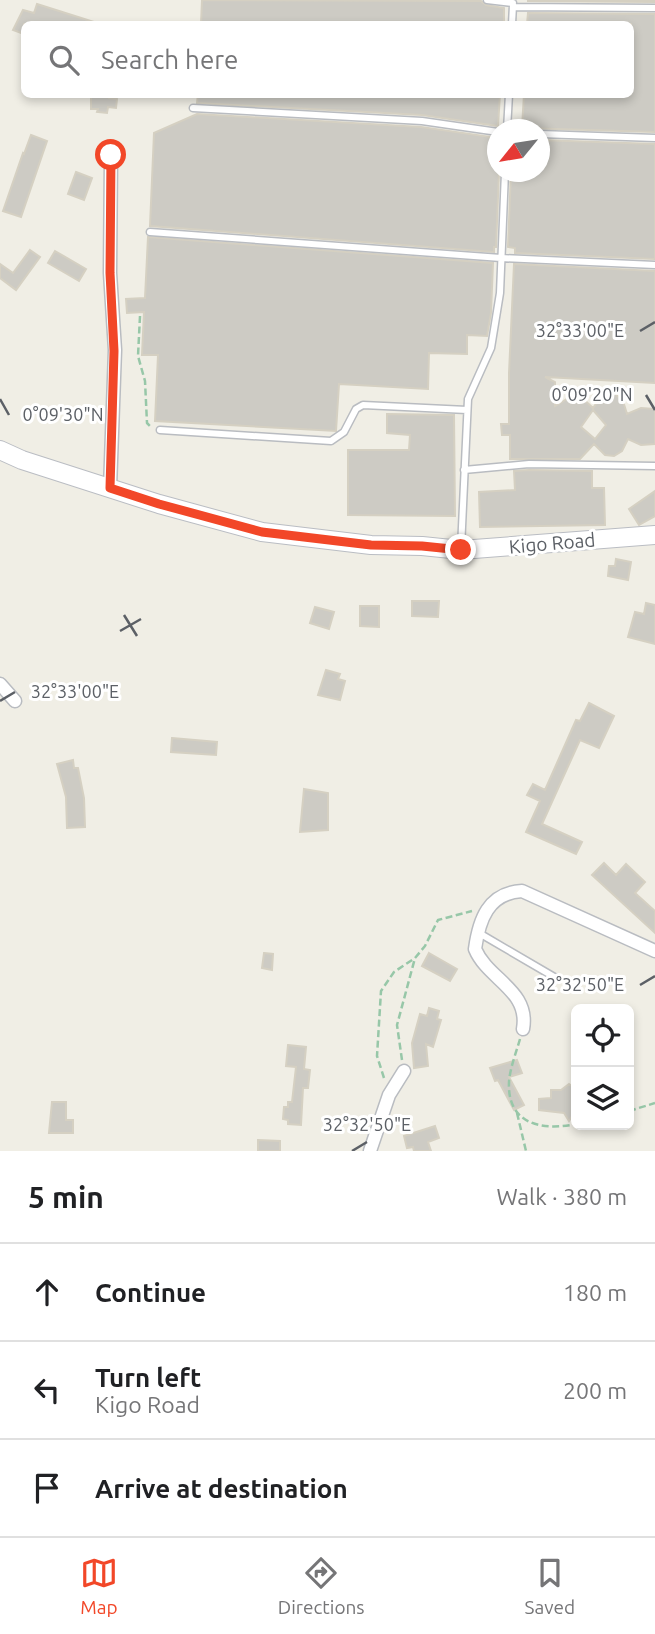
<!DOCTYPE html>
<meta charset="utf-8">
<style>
body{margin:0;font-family:Ubuntu,sans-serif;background:#f6f6f6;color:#202124}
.controls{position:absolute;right:21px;bottom:21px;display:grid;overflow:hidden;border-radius:10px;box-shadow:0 4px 10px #0003}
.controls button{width:63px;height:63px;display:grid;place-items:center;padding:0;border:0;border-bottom:2px solid #e0e0e0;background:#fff;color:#202124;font:35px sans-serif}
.compass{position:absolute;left:487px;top:119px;width:63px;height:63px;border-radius:50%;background:#fff;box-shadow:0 4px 10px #0003;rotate:240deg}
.stop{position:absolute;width:21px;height:21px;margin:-16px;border:5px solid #f24728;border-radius:50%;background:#fff}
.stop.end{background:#f24728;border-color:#fff;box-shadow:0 2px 7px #0008}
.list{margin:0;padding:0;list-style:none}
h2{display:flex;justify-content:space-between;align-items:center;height:91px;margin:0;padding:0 28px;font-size:30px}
h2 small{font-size:23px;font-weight:400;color:#757577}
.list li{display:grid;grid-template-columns:46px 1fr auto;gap:21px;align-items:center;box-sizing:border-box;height:98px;padding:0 28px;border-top:2px solid #e0e0e0}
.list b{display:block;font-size:26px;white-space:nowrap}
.list p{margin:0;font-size:23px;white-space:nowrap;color:#757577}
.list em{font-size:23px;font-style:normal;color:#757577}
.icon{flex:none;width:38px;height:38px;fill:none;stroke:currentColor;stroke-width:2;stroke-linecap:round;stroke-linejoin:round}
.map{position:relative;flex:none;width:655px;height:1151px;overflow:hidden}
.search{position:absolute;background:#fff;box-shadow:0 4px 10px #0003;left:21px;right:21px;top:21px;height:77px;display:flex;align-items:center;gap:18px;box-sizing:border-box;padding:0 24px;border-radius:10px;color:#757577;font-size:26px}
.sheet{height:385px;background:#fff}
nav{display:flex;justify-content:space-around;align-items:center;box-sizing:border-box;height:98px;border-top:2px solid #e0e0e0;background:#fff;font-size:19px;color:#757577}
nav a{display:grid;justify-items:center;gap:4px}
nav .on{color:#f24728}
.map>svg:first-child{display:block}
</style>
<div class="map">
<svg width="655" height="1151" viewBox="0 0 655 1151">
<rect width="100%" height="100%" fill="#f0eee5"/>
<path fill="#cdcbc4" stroke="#d5d0c2" stroke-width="2" fill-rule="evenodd" d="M202,0L481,1L486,5L504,8V24H201Z
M528,0H655V2L528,1Z
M37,4L94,22V24H24V34L13,30L23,10L34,13Z
M528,13L655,14V132L522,128L524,94H631V24H527Z
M91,94H109V98L117,99L116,108L108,107L107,113L97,112L98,109H91Z
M198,94H500L498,126L422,115L197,103Z
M197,114L421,127L498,138V172H499L496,247H494V252L150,226L154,133Z
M31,135L47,141L21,217L3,211L23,153L24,154Z
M540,140L655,144V259L515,253V248L508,247L511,172H540Z
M76,172L92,178L84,200L68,194Z
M148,237L493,263L491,313L487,336L467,335V354L429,353L428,389L339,384L336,431L155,421L158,355H142L144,312L127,313L126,299L145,298Z
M30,250L40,257L16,290L0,278V264L13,273Z
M55,251L86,269L79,281L48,263Z
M514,264L655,271V383L545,377L555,382V406L572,396L579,395L593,408L600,398L612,391L623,401L627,414L641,408L655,409V444L641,445L628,439L622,451L614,456L605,455L594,444L580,459H510V435H502L501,424H509V373ZM593,410L606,425L595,439L581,427Z
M387,414L454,415L455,516L348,515V450H409L410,435L387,433Z
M529,470L592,471V488H604L605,525L480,527L479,492L515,490L514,471Z
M655,491V516L639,525L629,509Z
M616,559L631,562L628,580L608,576L609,566H615Z
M412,601H439L438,617L412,616Z
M646,603L655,605V644L628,637L635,612L644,614Z
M360,606H379V627L360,626Z
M315,607L334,612L329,629L310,623Z
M326,670L340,674L338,679L345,681L340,700L318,695Z
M589,703L614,716L599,748L580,740L542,824L582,842L576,854L526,832L540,801L527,795L533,784L545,790L576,720L580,721Z
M172,738L217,742L216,755L171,752Z
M73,760L74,768H78L84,798L85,827L67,828L66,797L57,764Z
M304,789L328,793V830L300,832Z
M604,863L616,875L626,864L645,882L635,893L655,911V933L592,875Z
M264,953L273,954L272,970L262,968Z
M429,953L457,969L450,981L422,966Z
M429,1008L439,1011L437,1019L441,1020L433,1047L426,1044L428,1066L414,1068L412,1043L420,1014L427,1016Z
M288,1045L306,1047L304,1069L310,1070L308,1088H303L301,1125L288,1124V1120L283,1119L284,1107H288V1102H292L296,1067L286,1066Z
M517,1060L522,1073L509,1077L524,1105L514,1110L498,1080L495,1081L490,1068Z
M569,1084L576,1089V1113H574L569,1121L564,1113L539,1110V1099L551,1098V1090H561Z
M52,1102H66V1120H73V1133H49Z
M435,1126L439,1138L428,1142L431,1151H414L413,1147L407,1148L404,1136Z
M258,1140L280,1141V1151H258Z"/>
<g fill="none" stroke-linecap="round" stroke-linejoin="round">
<g stroke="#b9bcc1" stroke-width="9">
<path id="lane" d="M487,0L513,3
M513,7L655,8
M512,24L513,5
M193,108L422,121L498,132
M507,130L509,94
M540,134L655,138
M150,232L501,258L655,265
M160,430L331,441L344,432L356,409L363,405L467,410
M464,470L529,464L655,466
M461,548L468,399L491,348L500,293L505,172
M479,933L556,978"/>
</g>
<g stroke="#b9bcc1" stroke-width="15">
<path id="street" d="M110,488L115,350L110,273L111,155
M0,684L15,701
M523,1029C530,990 488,980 475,949C479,920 488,893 522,891L655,951
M370,1151L389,1095L404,1071"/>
</g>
<g stroke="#babdc3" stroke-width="20">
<path id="secondary" d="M0,450L22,460L159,504L262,532L371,545L422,546L461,550L655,535"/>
</g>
<path stroke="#97c7a8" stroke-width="2.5" stroke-dasharray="7 3.5" stroke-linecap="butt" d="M140,316L138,356L145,381L147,423L151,427
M520,1039C516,1053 510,1068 509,1082C507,1125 543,1131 576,1124
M402,1060L397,1025L415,958
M384,1078L377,1056L381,991L394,972L415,958L425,946L438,920L472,911
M629,1111L655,1103
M517,1113L526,1151"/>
<use href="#lane" stroke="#fff" stroke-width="6"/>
<use href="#street" stroke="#fff" stroke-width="12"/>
<use href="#secondary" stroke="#fff" stroke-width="18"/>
</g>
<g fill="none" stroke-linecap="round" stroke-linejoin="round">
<path stroke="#f24728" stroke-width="9" d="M111,155L110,273L114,351L110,488L159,504L262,532L371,545L422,546L461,550"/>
</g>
<path fill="none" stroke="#5c6066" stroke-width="2.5" d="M640,331L655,322M646,395L655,410M0,399L9,415M124,615L137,636M120,631L141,619M0,701L15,692M640,985L655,976M352,1151L367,1142"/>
<g text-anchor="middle" stroke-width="6" stroke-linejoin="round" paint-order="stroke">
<g font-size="19" fill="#5c6066" stroke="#fff">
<text transform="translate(552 543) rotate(-5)" y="7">Kigo Road</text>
</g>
</g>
<g font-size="18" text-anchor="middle" fill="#5c6066" stroke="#fff" stroke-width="6" stroke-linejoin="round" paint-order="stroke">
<text x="580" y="337">32°33'00"E</text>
<text x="592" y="401">0°09'20"N</text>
<text x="63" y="421">0°09'30"N</text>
<text x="75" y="698">32°33'00"E</text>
<text x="580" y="991">32°32'50"E</text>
<text x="367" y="1131">32°32'50"E</text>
</g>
</svg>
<div class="controls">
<button><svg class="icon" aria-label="locate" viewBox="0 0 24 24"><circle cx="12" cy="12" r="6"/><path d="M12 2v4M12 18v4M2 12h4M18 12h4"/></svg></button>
<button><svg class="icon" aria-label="layers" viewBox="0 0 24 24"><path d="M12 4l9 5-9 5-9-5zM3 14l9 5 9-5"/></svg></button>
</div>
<svg class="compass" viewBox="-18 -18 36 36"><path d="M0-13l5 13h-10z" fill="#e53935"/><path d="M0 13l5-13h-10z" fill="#757577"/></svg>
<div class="stop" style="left:111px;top:155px"></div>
<div class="stop end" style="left:461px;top:550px"></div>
<div class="search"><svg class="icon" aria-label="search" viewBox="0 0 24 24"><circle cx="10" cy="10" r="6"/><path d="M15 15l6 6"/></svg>Search here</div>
</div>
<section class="sheet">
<h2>5 min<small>Walk · 380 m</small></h2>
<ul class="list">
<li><svg class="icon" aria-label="ahead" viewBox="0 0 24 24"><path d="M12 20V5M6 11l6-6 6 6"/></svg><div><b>Continue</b></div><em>180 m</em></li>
<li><svg class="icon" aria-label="left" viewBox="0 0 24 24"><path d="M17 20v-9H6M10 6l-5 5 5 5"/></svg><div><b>Turn left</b><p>Kigo Road</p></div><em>200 m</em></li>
<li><svg class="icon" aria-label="arrive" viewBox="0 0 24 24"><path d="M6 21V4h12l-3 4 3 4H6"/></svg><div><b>Arrive at destination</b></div></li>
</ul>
</section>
<nav>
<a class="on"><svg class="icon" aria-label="map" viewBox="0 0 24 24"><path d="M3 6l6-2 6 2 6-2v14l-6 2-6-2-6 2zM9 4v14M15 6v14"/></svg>Map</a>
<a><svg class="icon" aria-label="directions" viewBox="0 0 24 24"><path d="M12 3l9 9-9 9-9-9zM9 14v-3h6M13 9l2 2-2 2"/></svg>Directions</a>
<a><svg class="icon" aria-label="saved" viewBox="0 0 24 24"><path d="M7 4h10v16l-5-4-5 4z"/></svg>Saved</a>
</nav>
